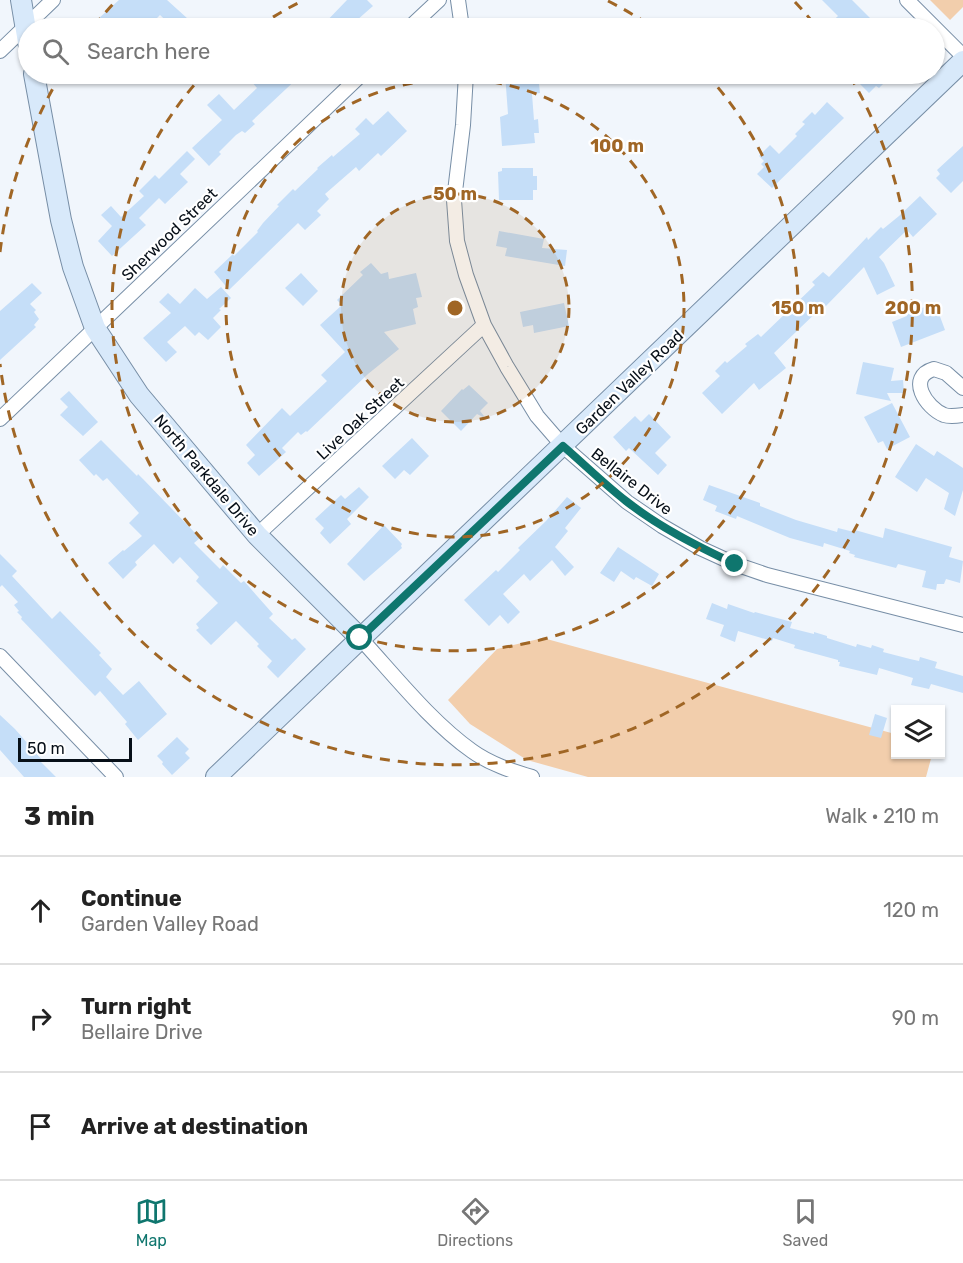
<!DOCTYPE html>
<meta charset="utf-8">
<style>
body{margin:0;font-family:Rubik,sans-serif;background:#f2f2f2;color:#222}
.controls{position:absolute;right:18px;bottom:18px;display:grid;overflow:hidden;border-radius:0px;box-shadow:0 2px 4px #0004}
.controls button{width:54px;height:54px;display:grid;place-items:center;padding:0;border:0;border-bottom:2px solid #e0e0e0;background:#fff;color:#222;font:30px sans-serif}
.scale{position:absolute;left:18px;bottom:15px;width:114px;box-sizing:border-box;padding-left:6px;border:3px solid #070f18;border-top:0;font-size:16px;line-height:21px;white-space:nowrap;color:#070f18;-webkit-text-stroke:4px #fff;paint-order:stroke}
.stop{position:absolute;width:18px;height:18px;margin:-14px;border:4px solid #0f766e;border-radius:50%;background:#fff}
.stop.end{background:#0f766e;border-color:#fff;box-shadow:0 2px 6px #0008}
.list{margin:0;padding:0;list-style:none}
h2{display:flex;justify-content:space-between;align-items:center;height:78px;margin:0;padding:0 24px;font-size:26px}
h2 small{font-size:20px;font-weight:400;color:#767676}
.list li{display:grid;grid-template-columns:39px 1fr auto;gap:18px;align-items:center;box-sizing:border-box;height:108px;padding:0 24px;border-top:2px solid #e0e0e0}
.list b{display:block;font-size:22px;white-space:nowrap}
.list p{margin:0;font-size:20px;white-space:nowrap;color:#767676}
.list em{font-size:20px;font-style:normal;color:#767676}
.icon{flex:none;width:33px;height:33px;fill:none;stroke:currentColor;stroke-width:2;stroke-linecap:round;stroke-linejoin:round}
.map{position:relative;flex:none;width:963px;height:777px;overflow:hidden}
.search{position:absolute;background:#fff;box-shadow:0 2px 4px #0004;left:18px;right:18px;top:18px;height:66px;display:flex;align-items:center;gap:15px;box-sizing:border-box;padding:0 21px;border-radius:33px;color:#767676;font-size:22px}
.sheet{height:402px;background:#fff}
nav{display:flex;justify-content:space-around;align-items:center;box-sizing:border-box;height:84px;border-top:2px solid #e0e0e0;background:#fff;font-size:16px;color:#767676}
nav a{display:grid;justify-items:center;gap:3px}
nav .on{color:#0f766e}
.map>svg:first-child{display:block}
</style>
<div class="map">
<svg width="963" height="777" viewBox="0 0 963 777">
<rect width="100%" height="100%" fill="#f1f6fc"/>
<path fill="#f2ceac" d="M930,0H963V7L950,20Z
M543,638L895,734L896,754L932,755L926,777H588L527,760L470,724L448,700L497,649Z"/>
<path fill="#c5def8" d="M119,0H167L198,28H174L160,15L147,28H88Z
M347,0H367L373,6L348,28H320Z
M822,0H852L880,28H825L838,16Z
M257,74H302L252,121L255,124L245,133L242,131L236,135L219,152L221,154L209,166L192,148L222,120L207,105L219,94L234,110L257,88L250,80Z
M505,74H538L540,93L532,94L534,120L538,119L539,133H534L535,143L502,146L500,117L508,114Z
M863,74H893L879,88L876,86L869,93L857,81Z
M827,102L844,118L772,188L757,174L764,167L761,164L764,161L759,156L770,145L779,154L797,136L795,134L805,124L802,122L812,112L815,115Z
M388,111L407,131L381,156L378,153L359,171L356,167L325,194L329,199L317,211L321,215L305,230L298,223L229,290L214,272L233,254L234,256L258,232L257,231L263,223L279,206L277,205L293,189L295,191L318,169L317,168L332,155L333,157L360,134L355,129L366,118L373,125Z
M963,146V181L951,193L936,178L940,174L937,170Z
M187,151L195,159L180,174L188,182L165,204L159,198L139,218L146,225L112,256L98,241L112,226L101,215L111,206L121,217L144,196L139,191L155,175L159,179Z
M502,168H533V176H537V190H533V200H499L498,172L502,171Z
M920,196L937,214L913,237L907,230L879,257L884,263L895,286L877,295L864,267L825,307L824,305L774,353L786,368L759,390L754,383L722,414L702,393L720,376L715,371L725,361L727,363L747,346L745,344L758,334L761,337L815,285L812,282L823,272L829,277L867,237L868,240L881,227L883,229L899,216Z
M499,231L544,239L542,248L567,250L565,266L505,256L507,248L496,246Z
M371,263L381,274L388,272L389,279L416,273L422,297L416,298L418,307L413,309L416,324L384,332L399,349L368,374L307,432L306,431L301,435L298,432L282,448L286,452L259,476L247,463L255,455L246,445L282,408L290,416L327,381L321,375L345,352L320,325L342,305L337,300L363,275L360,272Z
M301,273L318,291L303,306L285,288Z
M32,283L42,293L30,304L36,310L34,312L39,319L34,325L36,327L0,360V311Z
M221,287L231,298L219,309L221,310L213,318L221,327L208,340L199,332L195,336L185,326L167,342L177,352L166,362L143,338L171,313L159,302L168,293L180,304L195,288L207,299Z
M564,303L569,326L534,333L533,325L523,327L520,312Z
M935,303L945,330L901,347L892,322L907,316L906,314Z
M863,362L894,368L891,381L903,380L904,393H887L891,401L856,394Z
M469,385L488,403L480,411L484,416L483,417L477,414L461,431L441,411L462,389L463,390Z
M69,391L98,422L83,436L60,415L68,407L60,399Z
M892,403L910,437L887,449L883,441L878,443L864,417Z
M649,414L671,437L655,453L667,465L658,475L629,448L626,451L613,437L635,416L641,422Z
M412,438L429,456L410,475L404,470L395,479L382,466Z
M101,440L137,476L138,474L143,479L200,538L194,543L220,569L223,565L241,583L244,581L273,614L269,618L292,640L295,638L306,649L278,678L267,667L272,661L257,646L259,644L236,621L211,645L196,630L199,628L196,624L218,603L196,581L199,577L180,557L173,564L154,544L135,562L137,565L123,579L108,563L123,550L124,551L142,536L129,523L139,513L107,478L103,481L96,474L94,476L79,460Z
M916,444L934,456L937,451L963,468V490L955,516L944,509L949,493L926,478L917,492L895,477Z
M709,485L760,503V506L796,520L837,532L838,528L854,532L855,530L883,538L885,528L952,547L949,557L963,561L960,583L946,579L944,584H937L936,590L922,587L926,571L898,564L896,568L854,557L855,555L849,553L850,551L824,543L823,547L790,538L737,516L736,519L715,511L717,506L703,500Z
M359,487L369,497L347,519L351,524L330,544L320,533L324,528L315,519L341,495L345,499Z
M567,497L581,508L565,528L568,531L555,547L574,567L565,576L552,560L530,581L524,574L503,594L520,612L508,624L500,615L489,626L464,600L496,570L498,572L520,550L518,548L546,521Z
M384,525L402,544L401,546L402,548L364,581L347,564Z
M618,547L659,574L652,586L636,577L634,580L621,571L614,582L600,573Z
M0,554L17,571L12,576L52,619L60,611L101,653L99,655L112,669L106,677L123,695L139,681L167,714L138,740L125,724L127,722L100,691L95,696L21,619L22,617L17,612L19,611L14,605L18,602L2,585L0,587Z
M712,603L727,609L728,604L754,613L755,612L792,622L790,628L814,634V632L827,636V638L856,647L857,644L871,648L872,645L884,649L883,652L910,659L919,661L920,657L937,662L935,668L963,676V693L931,684L929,689L911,685L913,678L879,668L877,675L839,666L840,662H838V660L794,648L795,645L773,638L772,641L738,631L735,642L720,636L724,625L706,619Z
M875,714L887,718L881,738L869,735Z
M0,715L15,729L42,760L40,761L56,777H24L0,750Z
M177,737L189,749L185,753L190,758L172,775L162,764L163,762L157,756Z"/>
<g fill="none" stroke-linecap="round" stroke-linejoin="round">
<g stroke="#778ea6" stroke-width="16">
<path id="street" d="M458,0L462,28
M907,0L963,56
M409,28L439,0
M0,51L53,0
M466,74L463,125L454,200L457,241L466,275L484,325L507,367L537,416L563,446L627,502L662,526L700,548L735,564L767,575L963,625
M963,388L946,373L934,369C906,377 926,408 944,415C950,417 956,416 963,415
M0,419L362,74
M257,535L484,325
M360,638C395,676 431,722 472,751C490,764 512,771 532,777
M0,656L116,777"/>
</g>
<g stroke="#778ea6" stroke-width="22">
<path id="secondary" d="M21,0L28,42
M34,74L61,220L73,267L95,328L139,395L257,535L360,638
M216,777L963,61"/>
</g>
<use href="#street" stroke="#fff" stroke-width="14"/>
<use href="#secondary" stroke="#d8e9fa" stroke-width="20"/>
</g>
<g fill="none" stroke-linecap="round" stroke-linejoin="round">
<path stroke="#0f766e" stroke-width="8" d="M360,638L563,446C584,464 604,484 626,501C659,527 697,546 735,564"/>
</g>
<circle cx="455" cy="308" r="114" fill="#a06625" fill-opacity=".12"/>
<g fill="none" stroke="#a06625" stroke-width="3" stroke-dasharray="10 8">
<circle cx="455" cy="308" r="114"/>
<circle cx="455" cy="308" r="229"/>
<path d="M258 27A343 343 0 0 1 302 1M608 1A343 343 0 0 1 652 27M706 74A343 343 0 1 1 204 74"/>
<path d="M0 252A458 458 0 0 1 60 76M94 26A458 458 0 0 1 115 2M795 2A458 458 0 0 1 816 26M850 76A458 458 0 1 1 0 364"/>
</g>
<g text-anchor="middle" stroke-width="4.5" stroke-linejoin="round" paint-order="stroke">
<g font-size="16" fill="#070f18" stroke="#fff">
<text transform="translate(169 234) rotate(-44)" y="6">Sherwood Street</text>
<text transform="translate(629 382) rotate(-44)" y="6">Garden Valley Road</text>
<text transform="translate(360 418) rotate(-43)" y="6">Live Oak Street</text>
<text transform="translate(207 475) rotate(50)" y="6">North Parkdale Drive</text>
<text transform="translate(632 481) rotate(38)" y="6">Bellaire Drive</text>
</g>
</g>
<circle cx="455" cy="308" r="9" fill="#a06625" stroke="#fff" stroke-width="3"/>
<g font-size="18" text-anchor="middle" font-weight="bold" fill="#a06625" stroke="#fff" stroke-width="4.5" stroke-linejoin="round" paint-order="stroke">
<text x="617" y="152">100 m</text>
<text x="455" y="200">50 m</text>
<text x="798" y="314">150 m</text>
<text x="913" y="314">200 m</text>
</g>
</svg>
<div class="controls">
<button><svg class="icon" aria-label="layers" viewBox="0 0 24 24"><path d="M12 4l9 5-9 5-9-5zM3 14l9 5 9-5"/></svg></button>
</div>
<div class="scale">50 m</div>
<div class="stop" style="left:360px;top:638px"></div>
<div class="stop end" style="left:735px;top:564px"></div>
<div class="search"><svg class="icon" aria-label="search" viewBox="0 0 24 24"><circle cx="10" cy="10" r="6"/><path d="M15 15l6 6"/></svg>Search here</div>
</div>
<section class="sheet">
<h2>3 min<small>Walk · 210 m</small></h2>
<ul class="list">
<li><svg class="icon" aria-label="ahead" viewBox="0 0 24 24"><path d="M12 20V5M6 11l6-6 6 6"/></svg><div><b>Continue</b><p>Garden Valley Road</p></div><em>120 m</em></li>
<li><svg class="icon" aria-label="right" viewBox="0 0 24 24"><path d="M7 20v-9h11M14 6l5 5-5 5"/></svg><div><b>Turn right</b><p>Bellaire Drive</p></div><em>90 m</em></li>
<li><svg class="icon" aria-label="arrive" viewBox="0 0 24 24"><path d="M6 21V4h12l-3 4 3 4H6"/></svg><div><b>Arrive at destination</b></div></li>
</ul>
</section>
<nav>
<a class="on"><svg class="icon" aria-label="map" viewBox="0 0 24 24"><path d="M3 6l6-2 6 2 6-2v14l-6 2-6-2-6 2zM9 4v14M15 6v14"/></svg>Map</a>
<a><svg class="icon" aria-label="directions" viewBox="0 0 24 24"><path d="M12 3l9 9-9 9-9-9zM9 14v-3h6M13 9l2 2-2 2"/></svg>Directions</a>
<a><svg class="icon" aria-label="saved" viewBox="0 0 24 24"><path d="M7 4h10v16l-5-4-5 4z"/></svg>Saved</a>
</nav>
